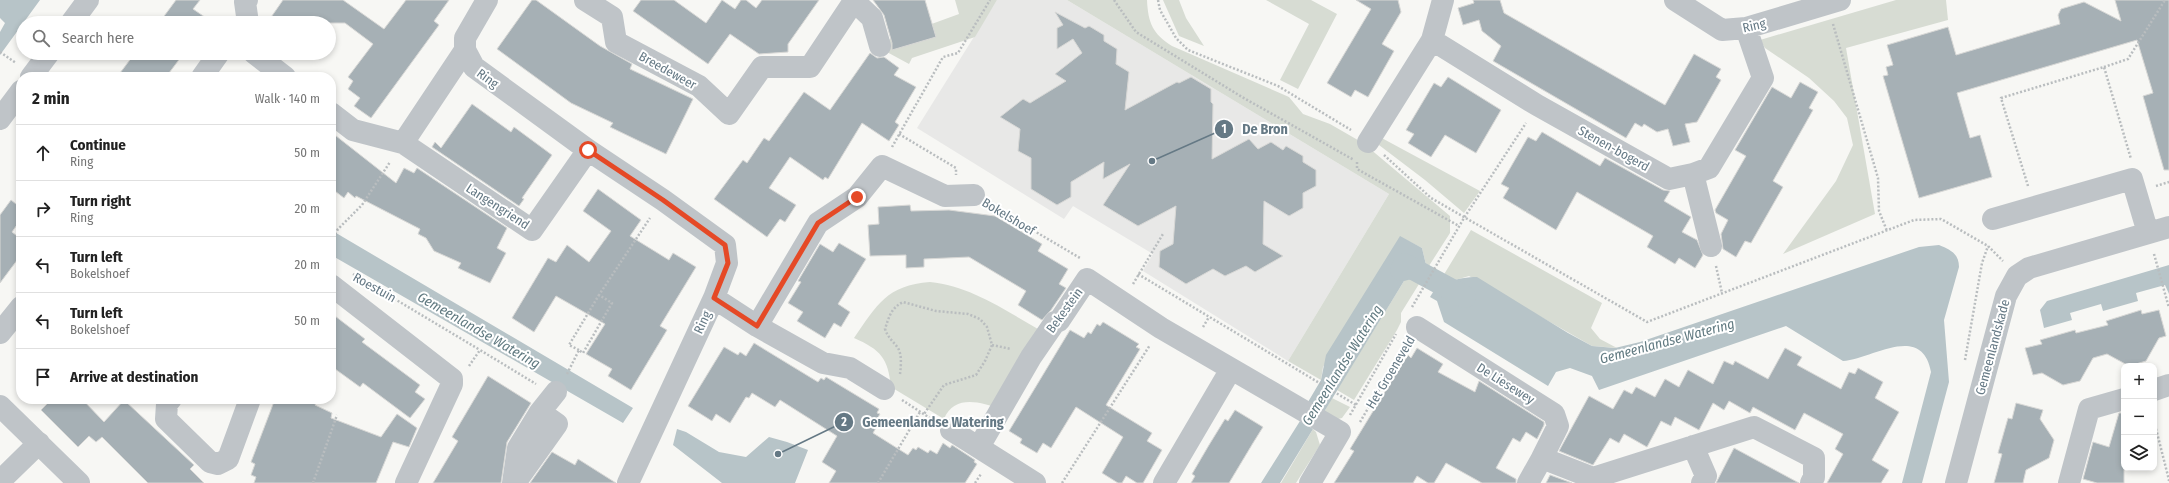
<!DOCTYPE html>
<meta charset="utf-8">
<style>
body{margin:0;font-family:"Fira Sans Condensed",sans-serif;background:#f2f2f2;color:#222}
.controls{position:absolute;right:12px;bottom:12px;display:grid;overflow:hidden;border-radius:8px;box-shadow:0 2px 6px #0003}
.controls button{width:36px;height:36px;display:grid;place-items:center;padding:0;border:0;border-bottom:1px solid #e0e0e0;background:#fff;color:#222;font:20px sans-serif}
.stop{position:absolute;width:12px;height:12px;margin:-9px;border:3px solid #e54926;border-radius:50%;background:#fff}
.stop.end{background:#e54926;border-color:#fff;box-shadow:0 1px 4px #0008}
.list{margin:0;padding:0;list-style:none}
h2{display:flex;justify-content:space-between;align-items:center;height:52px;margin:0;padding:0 16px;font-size:17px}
h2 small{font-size:13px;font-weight:400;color:#767676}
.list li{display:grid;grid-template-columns:26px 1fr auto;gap:12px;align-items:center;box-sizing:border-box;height:56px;padding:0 16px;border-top:1px solid #e0e0e0}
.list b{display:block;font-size:15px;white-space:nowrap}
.list p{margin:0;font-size:13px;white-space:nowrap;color:#767676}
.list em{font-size:13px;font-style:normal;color:#767676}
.icon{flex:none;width:22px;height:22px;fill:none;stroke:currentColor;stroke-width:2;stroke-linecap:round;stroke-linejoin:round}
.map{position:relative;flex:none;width:2169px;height:483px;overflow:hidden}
.search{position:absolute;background:#fff;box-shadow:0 2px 6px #0003;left:16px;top:16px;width:320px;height:44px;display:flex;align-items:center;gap:10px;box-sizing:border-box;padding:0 14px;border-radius:22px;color:#767676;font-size:15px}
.panel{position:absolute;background:#fff;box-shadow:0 2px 6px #0003;left:16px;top:72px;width:320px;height:332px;border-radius:16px}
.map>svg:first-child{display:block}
</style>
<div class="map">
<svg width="2169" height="483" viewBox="0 0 2169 483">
<rect width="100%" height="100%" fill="#f7f7f4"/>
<path fill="#e8e8e7" d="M997,0H1067L1389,194L1288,361L1143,271L1153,254L1073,206L1064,219L917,128Z"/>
<path fill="#d7dcd3" d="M955,0H997L975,37L912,58L909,64L874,45L959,14Z
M1067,0H1147C1148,23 1153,34 1172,46L1289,97L1303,114L1330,124L1363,143L1450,216V233L1427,269L1422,248L1400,237L1323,367L1321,380L1288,361L1389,194Z
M1163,0H1179L1186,18L1204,46L1179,36Z
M1266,0H1311L1337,14L1298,89L1280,80L1309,24Z
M1896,0H1946L1948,20L1846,48L1875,214L1783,254L1836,181L1853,145L1847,118L1834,101L1809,78L1765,48L1760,40Z
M1378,136L1480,191L1464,213L1425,180L1375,142Z
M1471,230L1602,303L1591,328L1600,339L1617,348L1592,346L1469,276L1452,281H1440Z
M1407,279H1412L1419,284L1401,313V322L1397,330L1354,400L1337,390L1404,281Z
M930,282C972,286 1009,313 1045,333L1000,409C981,402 954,394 944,419L891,387C888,358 881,350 854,338C877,305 887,285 930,282Z
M1332,398L1350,407L1342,418L1338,419L1324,412Z
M1313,429L1316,432L1320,445L1296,483H1281Z"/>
<path fill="#b7c4c8" d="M0,0H40L0,55V32L5,23L0,18Z
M331,230L633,408L623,423L331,255Z
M1400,236L1422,248L1427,269L1419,284L1412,279L1404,281L1324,412L1308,402L1321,380L1326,355Z
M1939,245C1951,250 1959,254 1959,267L1944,320L1949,382L1922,483H1902L1931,372C1922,322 1872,359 1843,361L1786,326L1599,390L1592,376L1570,368L1556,372L1548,386L1444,322L1437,301L1430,297L1440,281C1453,282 1464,276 1477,277L1568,333L1592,346L1615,348L1640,342L1919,247Z
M2169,265V294L2165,285L2136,293L2138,301L2103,311L2101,304L2070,313L2072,320L2044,328L2040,310L2047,301Z
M1300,421L1313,429L1280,483H1261Z
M677,429L686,432L719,452L746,457L769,437L787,442L808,450L795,483H722L673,445Z"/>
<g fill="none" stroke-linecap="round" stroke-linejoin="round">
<path stroke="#b7c4c8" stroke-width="22" d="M1401,270L1404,264L1465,297"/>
</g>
<path fill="#a6b0b5" stroke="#d8d8d6" d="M176,0H200L193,9L209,20L206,23H159Z
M283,0H343L384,29L406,0H449L434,21L439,25L371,118L354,106L360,98L348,89L353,81L348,77L373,44L345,23H267Z
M532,0H536L600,46L632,64L630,69L693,99L666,154L610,127L613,123L571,103L497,49Z
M641,0H674L706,23L722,0L735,9L741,0H746L756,8L762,0H819L788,44V52L759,54L730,34L708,64L633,11Z
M873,0H925L936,37L892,50V43L884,15Z
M1356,0H1398L1401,12L1382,44L1394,51L1368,97L1355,90L1351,97L1327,83L1371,9Z
M1473,0H1500L1504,13L1665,105L1694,54L1721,69L1716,77L1721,80L1697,122L1685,124L1690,142L1673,146L1668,129L1657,132L1644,124L1642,127L1635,123L1626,138L1493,61L1501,46L1482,31L1479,20L1463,25L1458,8L1474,3Z
M2115,0H2169V170H2164L2143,96L2153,93L2137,40L1957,93L1970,138L1980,135L1992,177L1919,198L1883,76L1888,75L1886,67L1893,65L1887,45L1948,27L1956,55L2060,24L2058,15L2061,9L2084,2L2121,21Z
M1055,12L1085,28L1089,26L1104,35V41L1117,49L1116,64L1129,72L1125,110L1177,82L1179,83L1191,77L1211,89V102L1213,104L1212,159L1249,139L1258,149L1271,142L1283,150L1286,146L1303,156V162L1316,170V186L1303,193V208L1289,216L1264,201L1263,244L1283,256L1255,272L1246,266L1225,276L1213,269L1186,284L1159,267L1160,251L1173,244L1176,206L1138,226L1103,205L1130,164L1103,179L1104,162L1071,182V197L1057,205L1031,189V158L1018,151L1020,129L1000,117L1023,99L1030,103L1066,81L1055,74L1082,53L1073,39L1057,49V28L1063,25Z
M135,53H184L166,77H117Z
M870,53L877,58L884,57L899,68L894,75L916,87L895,122L899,125L889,141L862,123L828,179L825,177L823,180L790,157L769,188L796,205L785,222L780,219L767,237L714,199L743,160L747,163L764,138L769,141L804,92L830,110Z
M1448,77L1501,110L1476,153L1445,135L1431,157L1408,143L1414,134L1406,130L1434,83L1441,87Z
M1800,82L1818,92L1809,108L1813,110L1773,181L1783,187L1751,243L1745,241L1736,257L1723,249L1721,234L1728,220L1716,213L1715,210L1746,156L1735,150L1772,87L1791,98Z
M472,104L511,132L514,127L552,155L522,198L524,199L519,206L432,147L435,142L441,148Z
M331,132L396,183L404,168L414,173L417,168L507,228L497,248L506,253L490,283L458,268L461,263L434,251L426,238L418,234L420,229L356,196L355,198L348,192L344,198L331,188Z
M1542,132L1600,166L1605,158L1663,190L1670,191L1664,201L1691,217L1682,232L1697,240L1703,255L1695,268L1679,258L1675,264L1647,247L1653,236L1577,192L1556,230L1503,198L1509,188L1501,184L1528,137L1536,141Z
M598,189L641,220L630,236L669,260L673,253L696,267L660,326L667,330L631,390L608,376L612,369L586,354L605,324L556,296L534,332L512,318L548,258L556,262L567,245L589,262L611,231L583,211Z
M11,200L21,208V219L12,232L21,239V255L0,283V215Z
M910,205L911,211L949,210L995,216L1042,244L1038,251L1068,269L1059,284L1066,288L1051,310L1042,320L1018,305L1026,291L969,257L924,259V267L906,268V255L870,256L868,225L879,224L878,207Z
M839,243L866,259L838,304L850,312L841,327L834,323L825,338L797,321L803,312L788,303L801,282L798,281L820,244L833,252Z
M2141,310L2142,314L2159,310L2166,336L2159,338L2146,361L2129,366L2107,354L2093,358L2080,381L2063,385L2042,373L2033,375L2025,348L2042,344L2040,340L2075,330L2076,333L2108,325L2106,321Z
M331,313L365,339L362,342L420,385L415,392L425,399L410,418L363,383L360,387L331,366Z
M1103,322L1139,344L1136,347L1140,349L1106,405L1152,433L1147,441L1162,450L1143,483H1137L1126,476L1122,483H1118L1102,473L1123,437L1076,407L1051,448L1043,443L1037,453L1020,443L1022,439L1009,431L1070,330L1084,338L1088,332L1091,334L1097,324L1100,326Z
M754,343L818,382L821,378L824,380L826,377L879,409L877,413L880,414L874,424L877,426L873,433L908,455L913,448L916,450L918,447L928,453L930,450L937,454L943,443L950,448L952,445L975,460L974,462L977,464L965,483H829L836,471L822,462L837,436L780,400L775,407L752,393L749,398L746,397L730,423L716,414L712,421L688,406L724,347L738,355L740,352L746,356Z
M1417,348L1443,364L1438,372L1475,392L1479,381L1544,422V425L1537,439L1526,432L1520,442L1513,438L1496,468L1516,479V483H1482L1446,463L1434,483H1428L1417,476L1413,483H1334L1354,451L1350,449L1397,372L1408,355L1411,358Z
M1785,348L1802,357L1797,365L1841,389L1849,372L1855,374L1858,368L1883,382L1875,398L1899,412L1872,460L1889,470L1881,483H1827L1843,454L1835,449L1843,434L1804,413L1795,430L1753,407L1750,413L1729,401L1724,410L1713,403L1699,430L1675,417L1671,426L1661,421L1647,447L1624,434L1619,443L1610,438L1593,465L1559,451L1589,396L1613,409L1624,390L1632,394L1636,387L1655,397L1665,379L1679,387L1688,370L1713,384L1724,361L1733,365L1735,361L1768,379Z
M488,376L531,403L507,442L501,483H433L458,441L452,437Z
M52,399H82L104,422L124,400L194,465L190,469L204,483H148L102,437L96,442L89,436L78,447L41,410Z
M275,399H304L316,403L315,405L332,413L331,418L381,437L397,414L417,428L409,447L393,442L376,483H254L256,477L251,475L255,464L251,462Z
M2016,403L2043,410L2040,419L2054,440L2049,458L2026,470L2023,483H1994L2002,454L1998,453L2008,418L2012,419Z
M1235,410L1263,427L1253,443L1229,483H1191L1195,476L1192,474L1209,445L1225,419L1228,421Z
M2119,413H2124V483H2097L2083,479L2093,442L2109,447Z
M1734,448L1799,483H1716Z
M552,452L575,465L578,459L616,483H530Z
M1550,475L1572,483H1546Z"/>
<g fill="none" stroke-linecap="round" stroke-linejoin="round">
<path stroke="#b9bdbf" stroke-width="2.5" stroke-dasharray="2 2" stroke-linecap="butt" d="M1114,0L1136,32L1242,97L1354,160
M1158,0L1160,10L1176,38L1188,50L1278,86L1351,130
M1833,24L1878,178L1879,211L1887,231
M0,52L16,63
M2104,67L2128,59L2165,0
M899,134L956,168V175
M892,147L943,57L958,53L990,0
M1384,155L1431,198L1647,322L1914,220L1941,219L1988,246L2003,261
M1357,162V169L1459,226
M2028,186L2001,98L2104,67L2131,159
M2156,186L2169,182
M992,206L1080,258
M331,241L338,229L362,205L390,162
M2154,254L2169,308
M1716,266L1722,293
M353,274L480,350
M1138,274L1356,405
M1133,284L1163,234
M1412,307L1464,218L1526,123
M1203,327L1209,317
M992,345L1011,349
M579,350L569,345L599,295
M1965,360L1982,263L1988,246
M469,366L480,350L536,384
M567,374L579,350L583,353L612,303L599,295L650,218
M900,374C901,366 902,355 898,348C893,341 888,338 885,329C889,317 891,308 903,302L936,311L968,314L980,319L987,327L992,345L985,361L976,375L944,385L924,414
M902,400L933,420
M1350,415L1396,334
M2154,421L2169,480L2168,483
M1360,422L1406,344
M313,483L337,415
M878,483L920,412
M975,483L981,474
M1062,483L1150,345"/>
<path stroke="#bfc4c8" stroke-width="22" d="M247,0L245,2L248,23
M487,0L465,38V50L474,67L588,150L663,200L725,245L727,263L714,298L628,483
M585,0L612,17L616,42L699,86L729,114L762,67H810L854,1L853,0
M1443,0L1432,40L1537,105L1669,179L1693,174L1709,168L1763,78L1746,28
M1675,0L1722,30L1746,28L1840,0
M854,1L872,18L880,46
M71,23L88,0
M254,53L285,77
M31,77L49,53
M202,77L219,53
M331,113L353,130L403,143L532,230L588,150
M0,119L21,91
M1368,142L1432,40
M403,143L465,50
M1693,174L1711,246
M1993,219L2132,179L2148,233
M331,285L452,379V384L406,483
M714,298L757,326L823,363L850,368L884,389
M757,326L818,223L857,197L882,166L945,196L974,195
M1417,327L1554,414L1558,426L1542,458
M0,333L21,307
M2154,390L2169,385
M171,399L167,404L166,419L210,462L218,464L228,459L250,399
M0,406L79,483
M951,430L1035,483
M1693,446L1706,476L1702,483
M979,447L1031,357L1055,322L1059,321L1087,279L1161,328L1340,432L1310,483
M0,481L39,443
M513,483L518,448L540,412L556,392
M515,483L557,424L540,412
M1164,483L1231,369
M1528,483L1542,458L1593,478L1754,427L1814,458V477L1811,483
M1956,483L2006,296L2017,276L2029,268L2169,227
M2069,483L2089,409L2124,399"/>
</g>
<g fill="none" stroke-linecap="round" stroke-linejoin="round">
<path stroke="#e54926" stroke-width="5" d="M588,150L663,200L725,245L728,263L714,298L757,326L818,223L857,197"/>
</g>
<g text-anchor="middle" stroke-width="4" stroke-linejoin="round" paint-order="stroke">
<g font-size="13" fill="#657985" stroke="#fff">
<text transform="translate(1754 25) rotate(-13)" y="5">Ring</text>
<text transform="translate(668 70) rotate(29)" y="5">Breedeweer</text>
<text transform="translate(488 78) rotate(36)" y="5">Ring</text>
<text transform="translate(1614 148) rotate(29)" y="5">Stenen-bogerd</text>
<text transform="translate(498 206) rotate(33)" y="5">Langengriend</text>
<text transform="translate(1009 216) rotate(31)" y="5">Bokelshoef</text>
<text transform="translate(375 287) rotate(29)" y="5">Roestuin</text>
<text transform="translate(1064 310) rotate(-54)" y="5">Bekestein</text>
<text transform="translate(702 322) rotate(-65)" y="5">Ring</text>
<text transform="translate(1992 347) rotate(-75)" y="5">Gemeenlandskade</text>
<text transform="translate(1390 372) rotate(-59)" y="5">Het Groeneveld</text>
<text transform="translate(1506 383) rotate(32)" y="5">De Liesewey</text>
</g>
<g font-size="14" font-style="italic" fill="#617a81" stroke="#fff">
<text transform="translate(479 330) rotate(30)" y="5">Gemeenlandse Watering</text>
<text transform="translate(1667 341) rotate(-15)" y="5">Gemeenlandse Watering</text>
<text transform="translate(1342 365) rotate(-58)" y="5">Gemeenlandse Watering</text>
</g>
</g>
<path fill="none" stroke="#657985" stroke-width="1.5" d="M1152 161L1224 129M778 454L844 422"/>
<g fill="#657985" stroke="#fff" stroke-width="1.5">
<circle cx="1152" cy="161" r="4"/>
<circle cx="778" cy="454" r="4"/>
<circle cx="1224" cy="129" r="10"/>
<circle cx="844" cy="422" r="10"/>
</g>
<g font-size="12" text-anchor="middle" font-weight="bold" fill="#fff">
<text x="1224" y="133">1</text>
<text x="844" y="426">2</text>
</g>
<g font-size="14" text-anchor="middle" font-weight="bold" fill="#657985" stroke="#fff" stroke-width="4" stroke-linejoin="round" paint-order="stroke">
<text x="1265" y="134">De Bron</text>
<text x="933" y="427">Gemeenlandse Watering</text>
</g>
</svg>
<div class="controls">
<button>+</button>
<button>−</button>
<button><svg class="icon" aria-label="layers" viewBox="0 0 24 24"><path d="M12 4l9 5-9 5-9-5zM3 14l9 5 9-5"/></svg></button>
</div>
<div class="stop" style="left:588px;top:150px"></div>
<div class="stop end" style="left:857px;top:197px"></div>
<div class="search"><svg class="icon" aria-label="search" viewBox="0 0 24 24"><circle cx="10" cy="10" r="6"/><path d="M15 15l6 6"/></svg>Search here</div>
<section class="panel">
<h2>2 min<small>Walk · 140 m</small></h2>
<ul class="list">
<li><svg class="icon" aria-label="ahead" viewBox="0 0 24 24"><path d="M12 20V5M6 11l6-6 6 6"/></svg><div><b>Continue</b><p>Ring</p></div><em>50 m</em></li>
<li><svg class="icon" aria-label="right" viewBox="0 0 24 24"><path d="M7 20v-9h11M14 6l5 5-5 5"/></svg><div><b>Turn right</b><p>Ring</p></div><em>20 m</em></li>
<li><svg class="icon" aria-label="left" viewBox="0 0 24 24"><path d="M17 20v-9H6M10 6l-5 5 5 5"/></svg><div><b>Turn left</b><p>Bokelshoef</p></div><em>20 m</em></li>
<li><svg class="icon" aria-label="left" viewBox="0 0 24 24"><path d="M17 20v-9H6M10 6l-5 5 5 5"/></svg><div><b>Turn left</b><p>Bokelshoef</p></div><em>50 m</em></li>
<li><svg class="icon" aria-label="arrive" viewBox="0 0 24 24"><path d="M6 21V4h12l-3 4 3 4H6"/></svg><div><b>Arrive at destination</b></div></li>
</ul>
</section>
</div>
